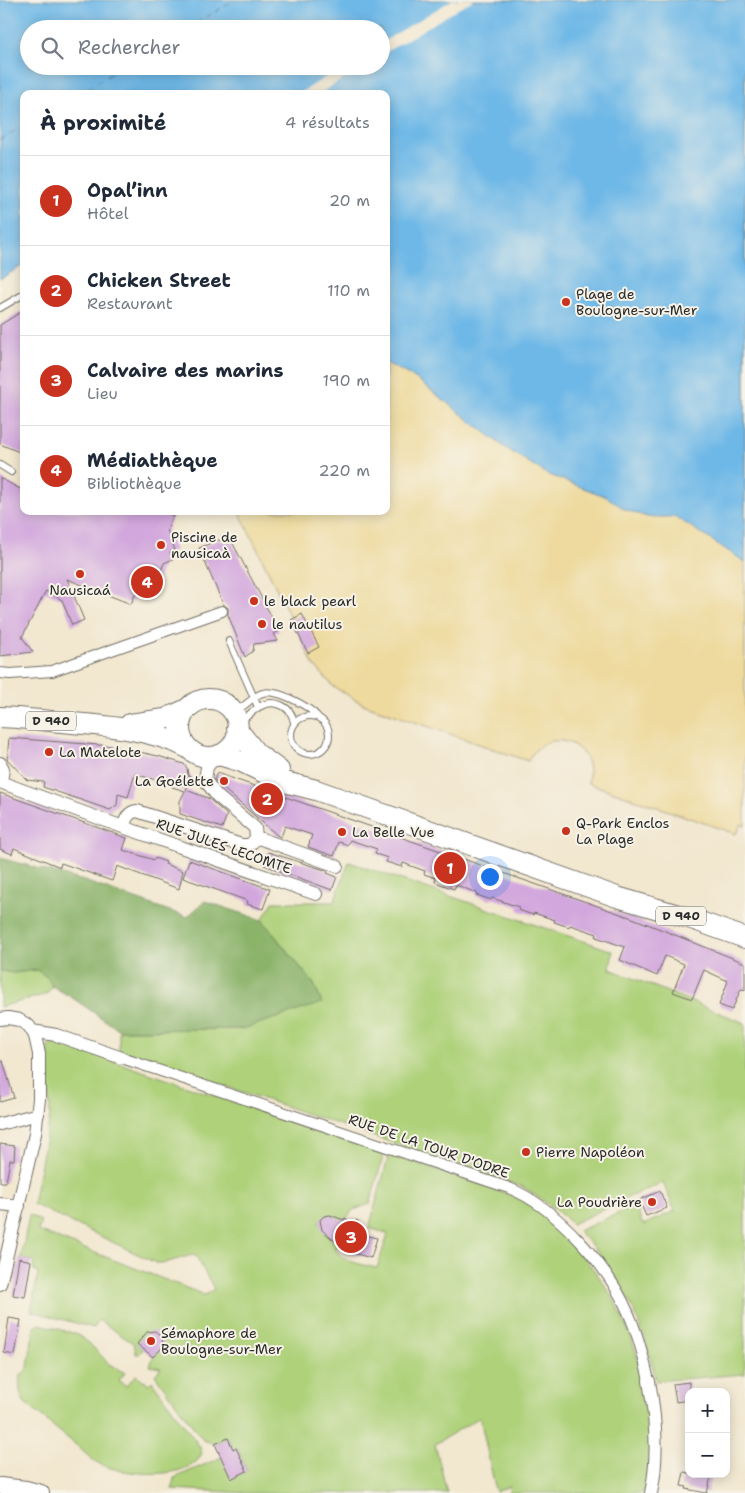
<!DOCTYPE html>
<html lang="fr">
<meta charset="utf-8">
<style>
body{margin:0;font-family:"Shantell Sans",sans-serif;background:#f2f2f3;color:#1f2937}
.controls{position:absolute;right:15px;bottom:15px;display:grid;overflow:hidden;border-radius:10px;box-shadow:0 2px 12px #0003}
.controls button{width:45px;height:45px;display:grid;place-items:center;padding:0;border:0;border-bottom:1px solid #e0e1e3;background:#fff;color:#1f2937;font:25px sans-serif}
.you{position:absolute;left:489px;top:876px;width:18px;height:18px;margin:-12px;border:4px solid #fff;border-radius:50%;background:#1a73e8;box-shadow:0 0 0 8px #1a73e833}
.badge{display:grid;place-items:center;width:32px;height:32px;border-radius:50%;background:#c8321e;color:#fff;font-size:16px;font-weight:700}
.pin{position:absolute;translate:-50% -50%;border:2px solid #fff;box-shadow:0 1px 5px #0006}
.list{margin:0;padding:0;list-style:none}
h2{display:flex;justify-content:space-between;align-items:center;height:65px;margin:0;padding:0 20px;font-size:21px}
h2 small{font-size:16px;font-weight:400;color:#747a83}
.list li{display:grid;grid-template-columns:32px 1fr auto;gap:15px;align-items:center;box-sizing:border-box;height:90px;padding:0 20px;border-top:1px solid #e0e1e3}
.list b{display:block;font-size:19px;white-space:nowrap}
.list p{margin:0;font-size:16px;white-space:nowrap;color:#747a83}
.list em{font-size:16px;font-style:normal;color:#747a83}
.icon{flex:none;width:28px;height:28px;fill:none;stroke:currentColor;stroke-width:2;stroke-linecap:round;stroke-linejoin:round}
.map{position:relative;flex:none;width:745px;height:1493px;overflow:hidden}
.search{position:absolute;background:#fff;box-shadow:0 2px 12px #0003;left:20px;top:20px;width:370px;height:55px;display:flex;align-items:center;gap:12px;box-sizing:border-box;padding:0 18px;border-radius:28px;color:#747a83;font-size:19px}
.panel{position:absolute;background:#fff;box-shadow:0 2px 12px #0003;left:20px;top:90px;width:370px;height:425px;border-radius:10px}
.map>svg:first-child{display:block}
</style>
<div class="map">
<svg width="745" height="1493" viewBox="0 0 745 1493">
<rect width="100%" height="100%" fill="#f7f3e8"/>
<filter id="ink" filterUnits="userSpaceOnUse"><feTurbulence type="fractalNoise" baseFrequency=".02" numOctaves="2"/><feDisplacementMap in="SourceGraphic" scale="10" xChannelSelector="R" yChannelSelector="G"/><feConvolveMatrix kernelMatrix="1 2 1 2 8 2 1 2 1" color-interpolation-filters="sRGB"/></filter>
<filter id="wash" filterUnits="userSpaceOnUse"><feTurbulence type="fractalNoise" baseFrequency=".0096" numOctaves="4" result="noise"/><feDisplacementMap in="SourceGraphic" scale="20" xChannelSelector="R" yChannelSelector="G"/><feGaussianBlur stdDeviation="1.12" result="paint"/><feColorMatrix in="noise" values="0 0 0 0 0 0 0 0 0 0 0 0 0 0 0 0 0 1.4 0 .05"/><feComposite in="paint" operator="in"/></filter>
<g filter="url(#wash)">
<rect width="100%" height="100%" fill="#f2e7cf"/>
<path fill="#afd17a" stroke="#6d7e52" d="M349,862L613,951L610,969L745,1023V1374L656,1381C647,1338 632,1299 606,1263C598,1251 587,1241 578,1231L635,1206L643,1225L675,1211L663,1183L631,1196L572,1224L555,1209L523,1187L119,1050V1030L243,1029L314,984L262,920L273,902H334Z
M37,970L47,977L52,986L47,994L0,1007V971L14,973Z
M53,1043L66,1045L384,1153L370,1204L353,1210L344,1221L332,1216H324L320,1221L323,1230L338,1242L336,1250C344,1262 363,1265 377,1268L388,1234L369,1228L388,1158L391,1156C406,1157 432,1169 448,1174C475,1183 505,1190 530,1205C546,1216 559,1230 572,1244C586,1260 600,1276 611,1295C643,1348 660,1433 644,1493H510L509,1486L496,1492L480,1417L435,1444L447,1493H248L172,1489L174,1478L222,1457L231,1478L247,1471L237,1448L233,1449L228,1438L215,1444L203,1440L155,1375L161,1368L150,1366L153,1357L162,1347L143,1349L139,1354H136L134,1344L99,1320L94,1328L31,1311L38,1273L33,1270L34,1261L21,1259L29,1215L41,1221L38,1231L205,1295L214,1289L195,1254L165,1263H156L33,1204L50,1116L48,1047Z
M40,1324L76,1334L89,1343L109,1364L125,1373L119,1380L126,1386L136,1375L149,1384L152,1381L200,1447L202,1453C192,1482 122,1475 100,1464C91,1460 83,1451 76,1445C59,1431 42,1417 25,1403C19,1393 19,1386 20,1375L24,1373L28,1367L34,1327Z"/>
<path fill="#8bb36a" stroke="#5b6f4a" d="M0,858L84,881L187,917L205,901L262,920L314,984L322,1003L243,1029L119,1030L74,999L52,986L47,977L37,970L14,973L0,971Z"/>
<path fill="#eeda9e" stroke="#8c8264" d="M745,0V826L741,824L736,834L588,783C597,741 546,724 528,761L363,704L334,687L313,664L239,511H386V94L381,66Z"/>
<path fill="#6eb8e7" stroke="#4c7289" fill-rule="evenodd" d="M0,0H745V562L676,517H647L626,510L607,497L547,474L504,447L415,378L386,363V94H24V265L0,279ZM29,29H381V66H29Z"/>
<path fill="#f2e7cf" d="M452,0H473L381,55V43Z
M343,66H364L319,94H299Z"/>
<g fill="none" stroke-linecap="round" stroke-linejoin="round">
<path stroke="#3f5563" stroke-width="1" stroke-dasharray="6 5" stroke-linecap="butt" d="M187,29L235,0
M78,94L124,66
M0,140L24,126"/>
</g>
<g id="blocks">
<path fill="#d2a7dd" d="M24,310V454L0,444V325Z
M0,478L24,491V511H162L173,516L167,530L175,550L170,552L173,559L164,563L151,596L137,590L131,604L67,579L84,620L72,625L62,600L46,591L22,637L33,652L0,656Z
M218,540L227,542L231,540L279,631L274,634L278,641L254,644L253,651L245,657L228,615V608L223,604L199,548Z
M302,614L319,647L308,653L291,620Z
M9,738L112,746L158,756L184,764L187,768L188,775L192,777L186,790L208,798L227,815L222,828L180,814V801L185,791L172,787L173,785L135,774L128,797L118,794L117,805L110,810L43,787L44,782L27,780L7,759Z
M217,773L635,919L745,963V990L741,989L732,1010L719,1005L728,981L704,970L692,999L673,992L684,964L665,956L657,976L620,960L625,947L596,937L597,934L570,925L569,927L554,922L555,920L534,913L533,915L518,910L519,907L492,898L491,900L476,895L477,893L456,885L454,889L435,882L436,878L424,874L425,871L403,863L402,867L386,862L388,858L375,854L377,849L350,840L348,845L339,842L334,856L308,847L312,835L285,826L281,837L278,836L219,785L214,779Z
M0,793L127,838L123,850L154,860L155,858L166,862L165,864L183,871L179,889L117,866L112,881L61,863L60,867L14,848L12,854L0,849Z
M268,852L328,871L327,873L337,877L332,890L264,865Z
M189,860L270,889L263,909L247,904L248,901L183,878Z
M3,1061L14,1098L0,1102V1062Z
M0,1144L15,1146L14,1160H10L6,1182H0Z
M660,1191L667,1208L646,1216L639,1200Z
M330,1215L344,1220L345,1218L354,1224L357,1220L361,1226L364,1235L377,1238L371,1258L349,1252L348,1249L332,1239L322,1230L320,1220L324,1216Z
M19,1258L31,1261L25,1297L13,1295Z
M9,1318L21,1320L15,1355L4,1353Z
M155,1331L162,1337L163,1347L153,1357L137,1344L147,1332Z
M689,1382V1400L676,1402L673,1384Z
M228,1438L233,1449L236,1448L247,1471L231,1479L215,1444Z
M684,1472L711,1477L707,1493L686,1489L687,1487L681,1486Z"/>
</g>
</g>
<g filter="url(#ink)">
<use href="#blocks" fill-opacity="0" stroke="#716d64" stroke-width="1"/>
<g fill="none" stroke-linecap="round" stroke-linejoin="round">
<g stroke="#716d64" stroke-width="8">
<path id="service" d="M0,308L24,294
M0,465L11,472
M229,641L258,707
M225,705L240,708C248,704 254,695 263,693C277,689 309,706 318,717
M291 735a19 19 0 1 1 38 0a19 19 0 1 1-38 0Z
M237,725C244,719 251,712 259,707C274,698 292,706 294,723"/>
</g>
<g stroke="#716d64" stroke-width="12">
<path id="pedestrian" d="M0,673L10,674L52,671L222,611
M122,1058L509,1188C556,1207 608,1266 628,1312C638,1334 644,1358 649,1381"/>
</g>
<g stroke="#716d64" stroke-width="14">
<path id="minor" d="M0,763L3,769L1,782
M0,782L123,827L316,894
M123,827C126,819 128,812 137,811L238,844C247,846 252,846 256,837L255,828L217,796L205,780L207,767L215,757
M256,837L337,866
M0,1019L8,1018L19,1020L29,1026L35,1036L39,1054V1099L35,1134L0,1284
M32,1031L56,1035L122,1058
M0,1124L38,1114
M0,1204L19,1206
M649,1381C656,1419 659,1456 651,1493"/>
</g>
<g stroke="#716d64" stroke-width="18">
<path id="tertiary" d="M0,1486L26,1489L41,1493"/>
</g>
<g stroke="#716d64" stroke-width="22">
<path id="primary" d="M180 728a29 29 0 1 1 58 0a29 29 0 1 1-58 0Z
M0,717C24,718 48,721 72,723C111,726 153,730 188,748
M130,724L165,719L187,709
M237,729L256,753L279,770
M219,755L242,762L281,781L316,790L617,897L689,918L745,938"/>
</g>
<use href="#service" stroke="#fff" stroke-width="6"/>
<use href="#pedestrian" stroke="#fff" stroke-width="10"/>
<use href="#minor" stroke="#fff" stroke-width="12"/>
<use href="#tertiary" stroke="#fff" stroke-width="16"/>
<use href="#primary" stroke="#fff" stroke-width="20"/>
</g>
</g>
<g fill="#c8321e" stroke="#f7f3e8" stroke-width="2">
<circle cx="566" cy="302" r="5"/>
<circle cx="161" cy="545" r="5"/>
<circle cx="80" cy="574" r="5"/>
<circle cx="254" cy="601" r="5"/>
<circle cx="262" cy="624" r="5"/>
<circle cx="49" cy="752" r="5"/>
<circle cx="224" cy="781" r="5"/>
<circle cx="566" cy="831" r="5"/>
<circle cx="342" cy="832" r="5"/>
<circle cx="526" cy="1152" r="5"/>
<circle cx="652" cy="1202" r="5"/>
<circle cx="151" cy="1341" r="5"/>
</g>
<g text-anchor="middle" stroke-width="4" stroke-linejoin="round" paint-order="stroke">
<g fill="#f7f3e8" stroke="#686764" stroke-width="1">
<rect x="26" y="711.5" width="50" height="19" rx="4"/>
<rect x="656" y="906.5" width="50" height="19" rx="4"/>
</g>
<g font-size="12" font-weight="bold" fill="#2b2b2b">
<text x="51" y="725">D 940</text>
<text x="681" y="920">D 940</text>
</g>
<g font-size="14" fill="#2b2b2b" stroke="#f7f3e8" text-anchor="start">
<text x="576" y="299">Plage de<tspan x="576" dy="16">Boulogne-sur-Mer</tspan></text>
<text x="171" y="542">Piscine de<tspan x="171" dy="16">nausicaà</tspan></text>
<text x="80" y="595" text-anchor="middle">Nausicaá</text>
<text x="264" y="606">le black pearl</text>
<text x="272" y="629">le nautilus</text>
<text x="59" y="757">La Matelote</text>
<text x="214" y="786" text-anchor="end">La Goélette</text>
<text x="576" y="828">Q-Park Enclos<tspan x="576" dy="16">La Plage</tspan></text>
<text x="352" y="837">La Belle Vue</text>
<text x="536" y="1157">Pierre Napoléon</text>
<text x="642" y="1207" text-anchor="end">La Poudrière</text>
<text x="161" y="1338">Sémaphore de<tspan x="161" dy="16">Boulogne-sur-Mer</tspan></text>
</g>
<g font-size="14" fill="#2b2b2b" stroke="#f7f3e8">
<text transform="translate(224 846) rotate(19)" y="5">RUE JULES LECOMTE</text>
<text transform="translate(429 1146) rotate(19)" y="5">RUE DE LA TOUR D'ODRE</text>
</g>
</g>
</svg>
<div class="controls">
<button>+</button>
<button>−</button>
</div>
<div class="you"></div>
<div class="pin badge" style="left:450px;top:868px">1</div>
<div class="pin badge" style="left:267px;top:799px">2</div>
<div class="pin badge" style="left:351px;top:1237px">3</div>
<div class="pin badge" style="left:147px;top:582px">4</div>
<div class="search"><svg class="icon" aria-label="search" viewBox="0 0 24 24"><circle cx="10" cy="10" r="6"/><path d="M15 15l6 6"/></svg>Rechercher</div>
<section class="panel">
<h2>À proximité<small>4 résultats</small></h2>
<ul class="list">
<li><span class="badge">1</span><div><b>Opal’inn</b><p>Hôtel</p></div><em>20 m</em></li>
<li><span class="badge">2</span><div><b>Chicken Street</b><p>Restaurant</p></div><em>110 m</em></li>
<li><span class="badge">3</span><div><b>Calvaire des marins</b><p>Lieu</p></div><em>190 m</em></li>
<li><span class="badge">4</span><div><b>Médiathèque</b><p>Bibliothèque</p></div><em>220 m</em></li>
</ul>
</section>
</div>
